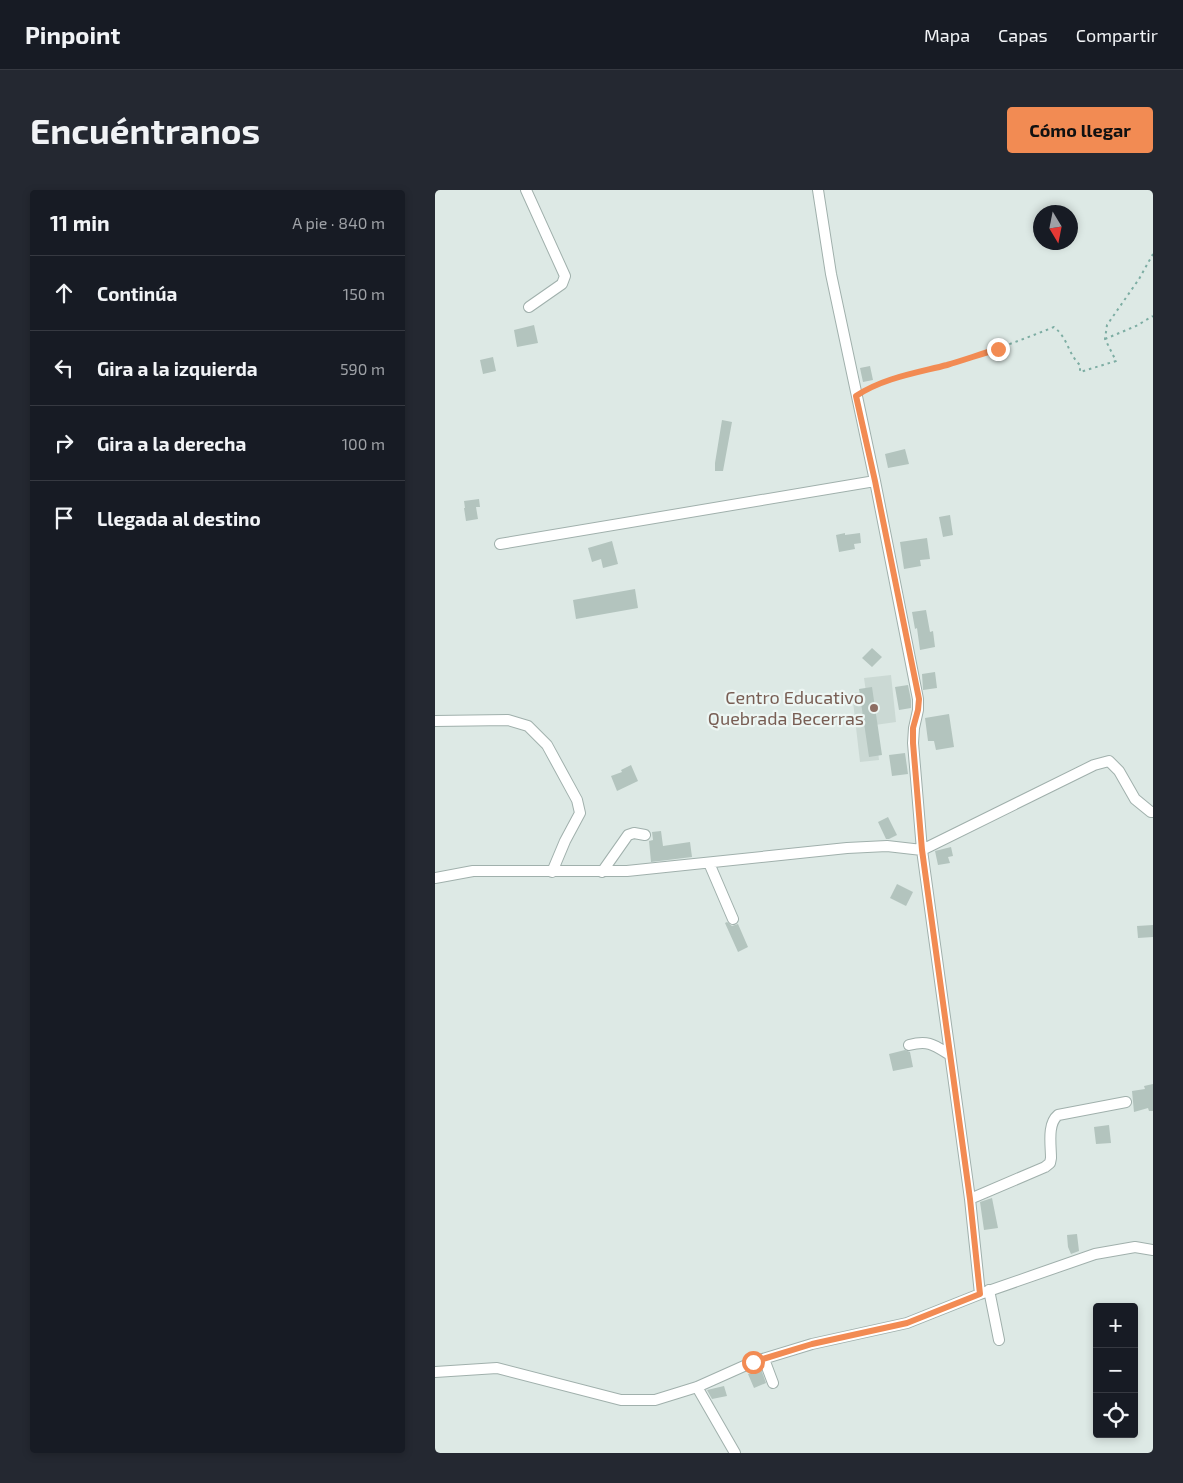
<!DOCTYPE html>
<html lang="es">
<meta charset="utf-8">
<style>
body{margin:0;font-family:"Exo 2",sans-serif;background:#242831;color:#f1f3f6}
.controls{position:absolute;right:15px;bottom:15px;display:grid;overflow:hidden;border-radius:5px;box-shadow:0 2px 8px #0003}
.controls button{width:45px;height:45px;display:grid;place-items:center;padding:0;border:0;border-bottom:1px solid #363941;background:#171b24;color:#f1f3f6;font:25px sans-serif}
.compass{position:absolute;left:598px;top:15px;width:45px;height:45px;border-radius:50%;background:#171b24;box-shadow:0 2px 8px #0003;rotate:170deg}
.stop{position:absolute;width:15px;height:15px;margin:-11px;border:4px solid #f28b53;border-radius:50%;background:#fff}
.stop.end{background:#f28b53;border-color:#fff;box-shadow:0 1px 5px #0008}
.list{margin:0;padding:0;list-style:none}
h2{display:flex;justify-content:space-between;align-items:center;height:65px;margin:0;padding:0 20px;font-size:21px}
h2 small{font-size:16px;font-weight:400;color:#9ea1a6}
.list li{display:grid;grid-template-columns:32px 1fr auto;gap:15px;align-items:center;box-sizing:border-box;height:75px;padding:0 20px;border-top:1px solid #363941}
.list b{display:block;font-size:19px;white-space:nowrap}
.list em{font-size:16px;font-style:normal;color:#9ea1a6}
.icon{flex:none;width:28px;height:28px;fill:none;stroke:currentColor;stroke-width:2;stroke-linecap:round;stroke-linejoin:round}
.map{position:relative;flex:none;width:718px;height:1263px;overflow:hidden;border-radius:5px}
header{display:flex;align-items:center;gap:30px;box-sizing:border-box;height:70px;padding:0 25px;background:#171b24;border-bottom:1px solid #363941}
header strong{font-size:24px}
nav{display:flex;gap:28px;margin-inline-start:auto;font-size:18px}
.intro{display:flex;align-items:center;justify-content:space-between;box-sizing:border-box;height:120px;padding:0 30px}
h1{margin:0;font-size:35px}
.button{padding:12px 22px;border-radius:5px;background:#f28b53;color:#111;font-size:18px;font-weight:700}
main{display:flex;gap:30px;padding:0 30px}
aside{flex:1;background:#171b24;border-radius:5px;box-shadow:0 2px 8px #0003}
.map>svg:first-child{display:block}
</style>
<header>
<strong>Pinpoint</strong>
<nav><a>Mapa</a><a>Capas</a><a>Compartir</a></nav>
</header>
<div class="intro"><h1>Encuéntranos</h1><a class="button">Cómo llegar</a></div>
<main>
<aside>
<h2>11 min<small>A pie · 840 m</small></h2>
<ul class="list">
<li><svg class="icon" aria-label="ahead" viewBox="0 0 24 24"><path d="M12 20V5M6 11l6-6 6 6"/></svg><div><b>Continúa</b></div><em>150 m</em></li>
<li><svg class="icon" aria-label="left" viewBox="0 0 24 24"><path d="M17 20v-9H6M10 6l-5 5 5 5"/></svg><div><b>Gira a la izquierda</b></div><em>590 m</em></li>
<li><svg class="icon" aria-label="right" viewBox="0 0 24 24"><path d="M7 20v-9h11M14 6l5 5-5 5"/></svg><div><b>Gira a la derecha</b></div><em>100 m</em></li>
<li><svg class="icon" aria-label="arrive" viewBox="0 0 24 24"><path d="M6 21V4h12l-3 4 3 4H6"/></svg><div><b>Llegada al destino</b></div></li>
</ul>
</aside>
<div class="map">
<svg width="718" height="1263" viewBox="0 0 718 1263">
<rect width="100%" height="100%" fill="#dde9e5"/>
<path fill="#cbd9d4" d="M456,485L461,532L440,535L444,570L425,572L417,503L431,502L429,488Z"/>
<path fill="#b3c4be" d="M99,135L103,153L82,157L79,140Z
M58,167L61,181L48,184L45,170Z
M435,176L438,190L428,192L425,178Z
M287,230L297,232L288,281H280V273Z
M470,259L474,274L453,278L450,264Z
M44,309L45,317H41L43,329L31,331L29,318H30L29,311Z
M515,325L518,345L508,347L504,327Z
M410,343V345L425,343L426,353L419,354L420,359L404,362L401,345Z
M492,348L495,369L485,370L486,376L469,379L465,352Z
M177,351L183,374L168,378L166,369L157,372L153,358Z
M200,399L203,418L141,429L138,410Z
M491,420L495,442L498,441L500,457L485,460L482,438L480,439L477,422Z
M437,458L447,467L437,477L427,468Z
M500,482L502,498L488,500L487,484Z
M473,495L476,510V518L464,520L460,497Z
M437,497L447,565L434,567L424,499Z
M514,524L519,557L501,560L499,551H493L490,528Z
M470,563L473,584L457,586L454,565Z
M196,575L203,591L182,601L176,586L187,582L186,580Z
M453,627L462,645L454,649H451L443,632Z
M226,641L228,656L255,652L257,667L216,672L214,651L218,650L217,642Z
M516,657L518,666L513,667L515,673L503,675L500,661Z
M462,694L478,702L471,716L455,708Z
M292,732L297,736L303,734L313,757L303,762L290,733Z
M718,735V747L703,748L702,736Z
M470,860L475,862L478,877L458,881L454,864Z
M718,894V921H714L713,918L699,922L697,901L710,899L709,896Z
M674,935L676,953L661,954L659,937Z
M557,1008L563,1038L549,1040L545,1012Z
M642,1044L644,1061L636,1064L633,1057L632,1045Z
M326,1179L331,1193L319,1198L313,1184Z
M289,1196L292,1206L277,1209L272,1200Z"/>
<g fill="none" stroke-linecap="round" stroke-linejoin="round">
<g stroke="#a0b0ac" stroke-width="12">
<path id="minor" d="M91,0L130,86L127,94L94,117
M383,0L396,84L440,291L483,509V520L479,538L478,553L487,660L535,1009L545,1104
M65,354L440,291
M0,531L73,530L93,536L112,555L142,610L145,623L130,651L117,682
M274,673L298,729
M167,682L193,645L199,643L210,645
M0,688L38,681H192L412,658L452,656L487,660L659,575L674,571L684,581L700,609L716,622H718
M474,855C494,850 499,855 515,865
M535,1009L610,977L615,973L616,968C616,955 612,934 623,925L691,912
M554,1100L564,1150
M329,1169L338,1193
M0,1182L62,1178L186,1210H220L262,1197L318,1172L377,1154L472,1133L545,1104L660,1064L700,1057L718,1060
M262,1197L300,1263"/>
</g>
<path stroke="#7dada3" stroke-width="2" stroke-dasharray="2.5 4" stroke-linecap="butt" d="M670,149L701,136L718,126
M432,199C457,186 486,182 513,174C549,164 584,151 619,137C633,148 633,164 645,175V182L681,171L670,149L672,135L704,89L718,64"/>
<use href="#minor" stroke="#fff" stroke-width="10"/>
</g>
<g fill="none" stroke-linecap="round" stroke-linejoin="round">
<path stroke="#f28b53" stroke-width="6" d="M318,1172L377,1154L472,1133L545,1104L535,1009L487,660L478,553V538L483,520L484,509L440,291L421,206C448,188 481,183 512,175C529,170 546,164 563,159"/>
</g>
<circle fill="#8d6e63" stroke="#edf6f3" stroke-width="2" cx="439" cy="518" r="5"/>
<g text-anchor="middle" stroke-width="4.5" stroke-linejoin="round" paint-order="stroke">
<g font-size="18" fill="#785e54" stroke="#edf6f3" text-anchor="end">
<text x="429" y="514">Centro Educativo<tspan x="429" dy="21">Quebrada Becerras</tspan></text>
</g>
</g>
</svg>
<div class="controls">
<button>+</button>
<button>−</button>
<button><svg class="icon" aria-label="locate" viewBox="0 0 24 24"><circle cx="12" cy="12" r="6"/><path d="M12 2v4M12 18v4M2 12h4M18 12h4"/></svg></button>
</div>
<svg class="compass" viewBox="-18 -18 36 36"><path d="M0-13l5 13h-10z" fill="#e53935"/><path d="M0 13l5-13h-10z" fill="#9ea1a6"/></svg>
<div class="stop" style="left:318px;top:1172px"></div>
<div class="stop end" style="left:563px;top:159px"></div>
</div>
</main>
